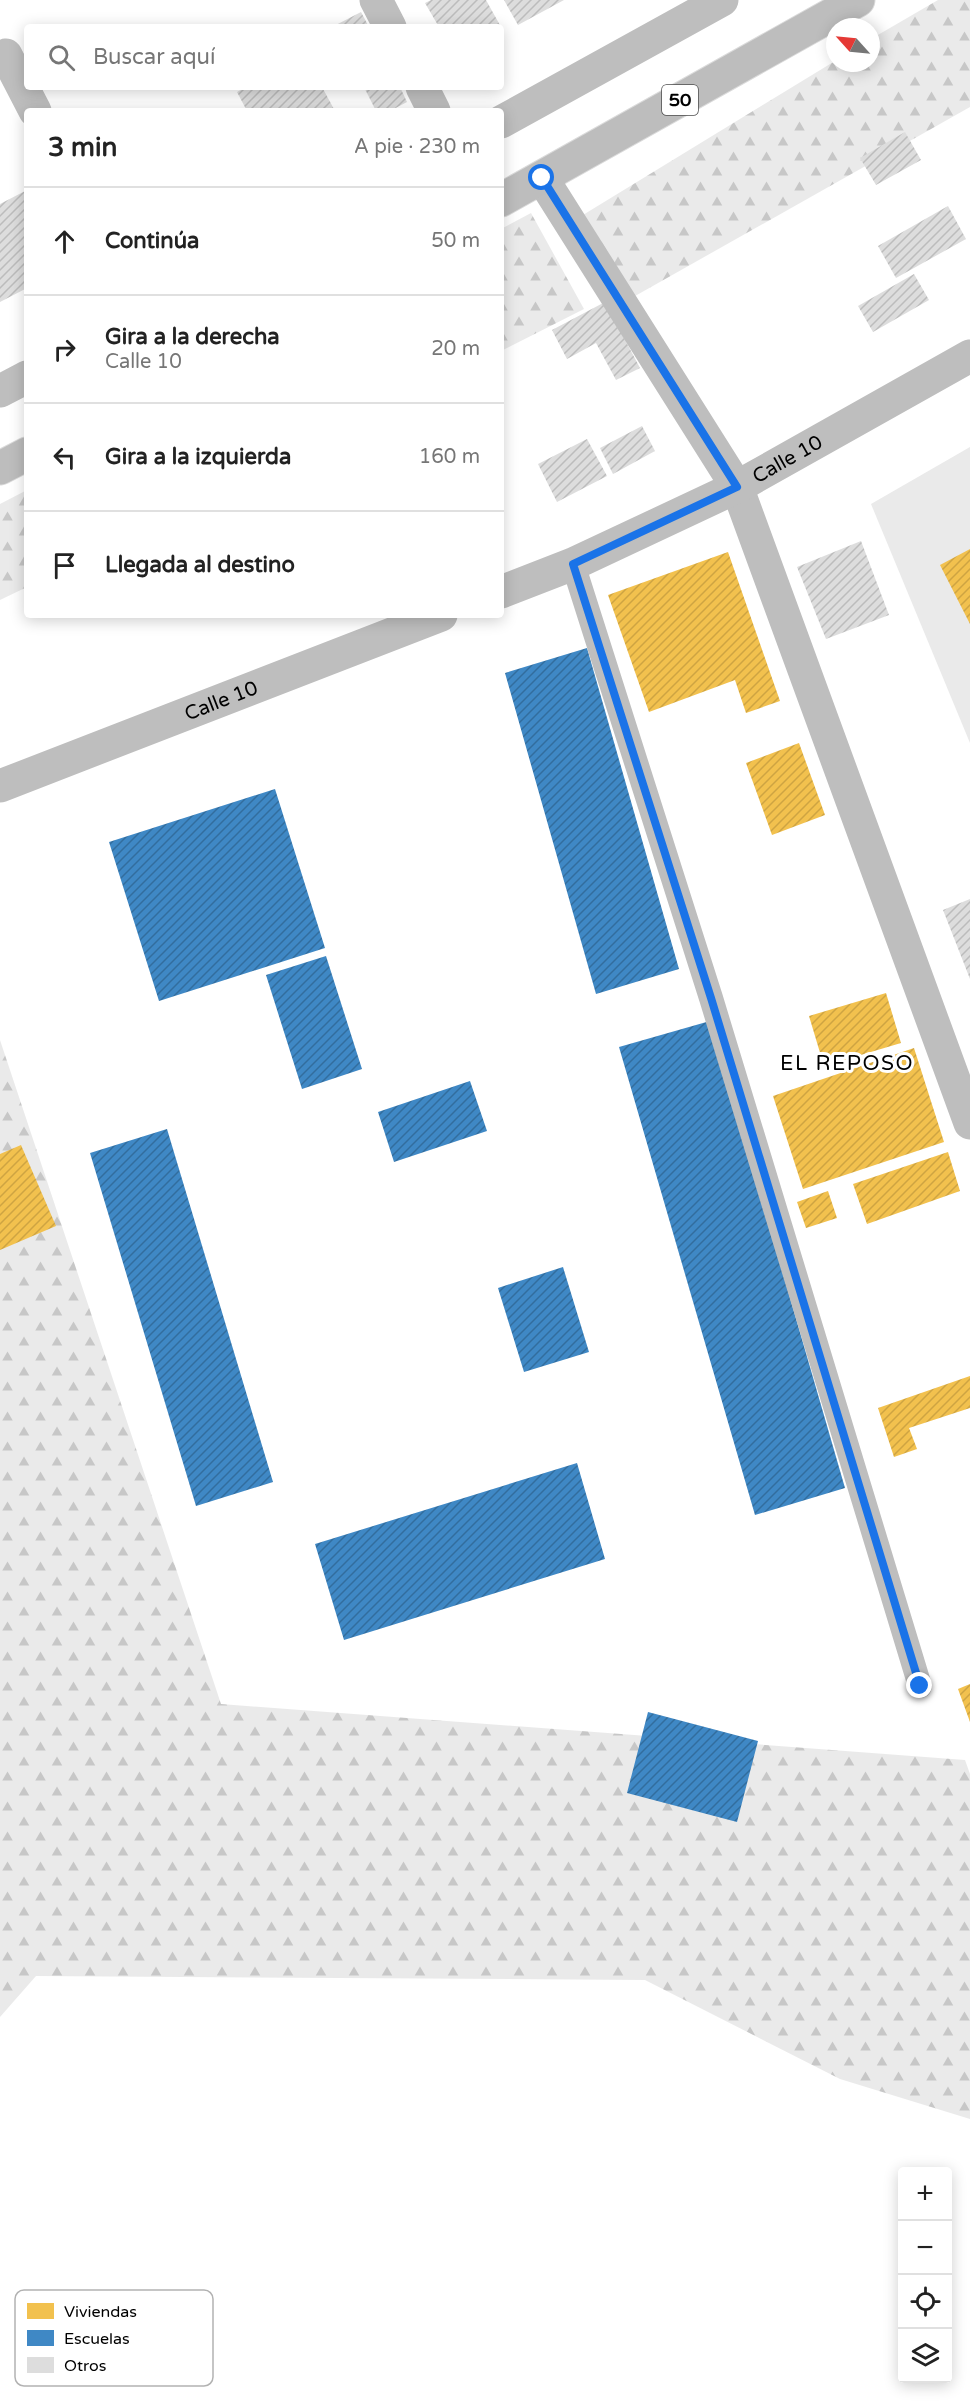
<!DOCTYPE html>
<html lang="es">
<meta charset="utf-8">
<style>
body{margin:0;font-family:"Varela Round",sans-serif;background:#f6f6f6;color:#222}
.controls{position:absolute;right:18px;bottom:18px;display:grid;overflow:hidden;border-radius:6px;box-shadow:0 3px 15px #0003}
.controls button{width:54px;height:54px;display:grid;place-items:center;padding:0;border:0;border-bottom:2px solid #e0e0e0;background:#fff;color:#222;font:30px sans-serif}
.compass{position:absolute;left:826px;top:18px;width:54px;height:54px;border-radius:50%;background:#fff;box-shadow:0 3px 15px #0003;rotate:297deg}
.stop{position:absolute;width:18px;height:18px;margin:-14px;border:4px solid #1a73e8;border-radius:50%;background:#fff}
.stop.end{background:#1a73e8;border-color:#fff;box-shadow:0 2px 6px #0008}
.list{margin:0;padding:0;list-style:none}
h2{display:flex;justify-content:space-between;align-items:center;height:78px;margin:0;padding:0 24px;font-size:26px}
h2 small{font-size:20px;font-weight:400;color:#767676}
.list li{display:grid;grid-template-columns:39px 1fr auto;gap:18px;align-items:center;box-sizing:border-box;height:108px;padding:0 24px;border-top:2px solid #e0e0e0}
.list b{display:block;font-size:22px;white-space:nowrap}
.list p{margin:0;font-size:20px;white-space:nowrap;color:#767676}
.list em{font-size:20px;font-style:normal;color:#767676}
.icon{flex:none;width:33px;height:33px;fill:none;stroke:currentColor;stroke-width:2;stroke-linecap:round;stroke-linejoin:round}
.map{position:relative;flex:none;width:970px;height:2401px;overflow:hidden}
.search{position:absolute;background:#fff;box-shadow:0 3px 15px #0003;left:24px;top:24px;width:480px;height:66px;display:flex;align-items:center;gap:15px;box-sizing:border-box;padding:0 21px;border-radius:6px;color:#767676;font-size:22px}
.panel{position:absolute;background:#fff;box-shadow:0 3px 15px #0003;left:24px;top:108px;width:480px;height:510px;border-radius:6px}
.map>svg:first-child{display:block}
</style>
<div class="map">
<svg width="970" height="2401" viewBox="0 0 970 2401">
<defs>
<pattern id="forest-firs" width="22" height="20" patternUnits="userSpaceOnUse" patternTransform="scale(1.5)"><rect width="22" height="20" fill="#eaeaea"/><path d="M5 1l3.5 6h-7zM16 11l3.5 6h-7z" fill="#c7c7c7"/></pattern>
<pattern id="homes-hatch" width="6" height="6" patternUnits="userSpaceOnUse" patternTransform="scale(1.5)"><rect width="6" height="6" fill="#f2c14e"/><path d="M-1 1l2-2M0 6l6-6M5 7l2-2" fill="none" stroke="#cea442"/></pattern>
<pattern id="schools-hatch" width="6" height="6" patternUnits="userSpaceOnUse" patternTransform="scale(1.5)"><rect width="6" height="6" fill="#3f88c5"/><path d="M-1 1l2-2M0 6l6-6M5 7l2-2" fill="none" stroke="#326d9e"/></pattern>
<pattern id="building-hatch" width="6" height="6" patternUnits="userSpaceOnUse" patternTransform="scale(1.5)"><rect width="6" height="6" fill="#ddd"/><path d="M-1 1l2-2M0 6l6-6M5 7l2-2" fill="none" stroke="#bcbcbc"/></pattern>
</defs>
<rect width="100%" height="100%" fill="#fff"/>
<path fill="#eaeaea" d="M970,447V743L871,504Z"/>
<path fill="url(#forest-firs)" d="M938,0H970V107L628,300L578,218L835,61V63H871V39Z
M531,213L584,309L501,351V229Z
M27,490V587L0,600V504Z
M0,1040L221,1704L965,1760L970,1774V2119L840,2079L645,1980L36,1976L0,2017Z"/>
<path fill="url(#homes-hatch)" d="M970,549V624L940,565Z
M728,552L780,701L746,713L735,680L649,712L608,595Z
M799,743L825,815L772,835L746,763Z
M886,993L901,1043L824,1066L809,1016Z
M914,1048L944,1142L803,1189L773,1096Z
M21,1145L56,1226L0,1250V1154Z
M948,1152L960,1191L867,1224L853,1184Z
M828,1191L837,1218L806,1228L797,1202Z
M970,1376V1408L909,1428L917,1449L894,1457L878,1408Z
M970,1684V1722L958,1689Z"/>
<path fill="url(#schools-hatch)" d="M587,648L679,969L596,994L505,673Z
M275,789L325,948L159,1001L109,842Z
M326,956L362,1069L302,1089L266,975Z
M710,1021L845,1488L755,1515L619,1047Z
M470,1081L487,1131L394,1162L378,1112Z
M167,1129L273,1482L196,1506L90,1153Z
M563,1267L589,1352L524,1372L498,1288Z
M577,1463L605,1559L344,1640L315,1544Z
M648,1712L758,1741L737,1822L627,1793Z"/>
<path fill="url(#building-hatch)" d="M431,0H486L501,27H439L425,3Z
M504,0H564L518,25Z
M361,12L369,27H332Z
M246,87H322L335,111H247L237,92Z
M364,87H400L407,102L390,111H376Z
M905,132L921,160L876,185L860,158Z
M27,190V288L0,302V204Z
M948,206L966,239L896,278L878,246Z
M914,274L929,300L873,332L858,306Z
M605,302L640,368L616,380L596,343L567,359L552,330Z
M642,426L655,451L613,474L600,448Z
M587,439L607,476L557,502L538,464Z
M861,541L889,615L826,639L797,567Z
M970,899V979L943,910Z"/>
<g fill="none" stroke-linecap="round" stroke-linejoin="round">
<g stroke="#dbdbdb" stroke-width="35">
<path id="trunk" d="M501,200L858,0
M0,468L27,454"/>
</g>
<path stroke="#bebebe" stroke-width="24" d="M573,564L711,998L920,1686"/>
<path stroke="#bebebe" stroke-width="33" d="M376,0L390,27
M6,55L35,111
M422,87L434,111
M501,122L722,0
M542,178L737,487L970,1123
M0,391L27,377"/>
<g stroke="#bebebe" stroke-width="33">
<path id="s1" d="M501,592L573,564L737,487L970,356"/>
<path id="s2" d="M0,786L441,615"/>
</g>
<use href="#trunk" stroke="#bdbdbd" stroke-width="33"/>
</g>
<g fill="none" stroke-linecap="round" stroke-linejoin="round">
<path stroke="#1a73e8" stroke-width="8" d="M542,178L737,487L573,564L711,998L920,1686"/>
</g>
<g text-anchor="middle" stroke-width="6" stroke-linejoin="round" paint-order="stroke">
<rect fill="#fff" stroke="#4c4c4c" stroke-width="1.5" x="662" y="85" width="36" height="30" rx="4.5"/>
<g font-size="18" font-weight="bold" fill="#000">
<text x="680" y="106">50</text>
</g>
<g font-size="20" fill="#000" stroke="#fff">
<text dy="7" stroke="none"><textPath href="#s1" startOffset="316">Calle 10</textPath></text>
<text dy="7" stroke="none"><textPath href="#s2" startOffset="237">Calle 10</textPath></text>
</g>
<g font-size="21" letter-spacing="1.5" fill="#000" stroke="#fff">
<text x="847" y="1070">EL REPOSO</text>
</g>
</g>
<rect x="15" y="2290" width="198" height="96" rx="9" fill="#fff" stroke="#b2b2b2" stroke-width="1.5"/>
<rect x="27" y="2303" width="27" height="16" fill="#f2c14e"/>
<rect x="27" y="2330" width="27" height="16" fill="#3f88c5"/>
<rect x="27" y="2357" width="27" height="16" fill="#ddd"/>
<g font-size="16" fill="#000">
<text x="64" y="2317">Viviendas</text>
<text x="64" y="2344">Escuelas</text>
<text x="64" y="2371">Otros</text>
</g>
</svg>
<div class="controls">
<button>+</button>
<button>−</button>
<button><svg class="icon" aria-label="locate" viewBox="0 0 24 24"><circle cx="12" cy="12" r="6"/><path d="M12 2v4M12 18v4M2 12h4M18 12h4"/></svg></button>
<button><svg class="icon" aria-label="layers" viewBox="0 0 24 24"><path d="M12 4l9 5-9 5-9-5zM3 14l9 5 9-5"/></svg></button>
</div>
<svg class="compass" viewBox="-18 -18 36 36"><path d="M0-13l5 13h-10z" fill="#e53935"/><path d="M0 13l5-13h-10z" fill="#767676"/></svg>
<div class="stop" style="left:542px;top:178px"></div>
<div class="stop end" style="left:920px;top:1686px"></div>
<div class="search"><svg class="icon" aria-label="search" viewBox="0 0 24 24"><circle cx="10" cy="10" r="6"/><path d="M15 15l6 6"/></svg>Buscar aquí</div>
<section class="panel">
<h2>3 min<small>A pie · 230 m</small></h2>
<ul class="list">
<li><svg class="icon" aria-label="ahead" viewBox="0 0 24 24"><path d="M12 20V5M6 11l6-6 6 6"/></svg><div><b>Continúa</b></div><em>50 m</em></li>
<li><svg class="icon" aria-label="right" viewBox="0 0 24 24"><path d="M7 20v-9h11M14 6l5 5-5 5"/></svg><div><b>Gira a la derecha</b><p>Calle 10</p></div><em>20 m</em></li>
<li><svg class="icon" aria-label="left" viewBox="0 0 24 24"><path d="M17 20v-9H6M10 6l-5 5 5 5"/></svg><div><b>Gira a la izquierda</b></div><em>160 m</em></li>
<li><svg class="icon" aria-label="arrive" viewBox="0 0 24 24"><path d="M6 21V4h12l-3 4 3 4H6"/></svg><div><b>Llegada al destino</b></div></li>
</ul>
</section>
</div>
